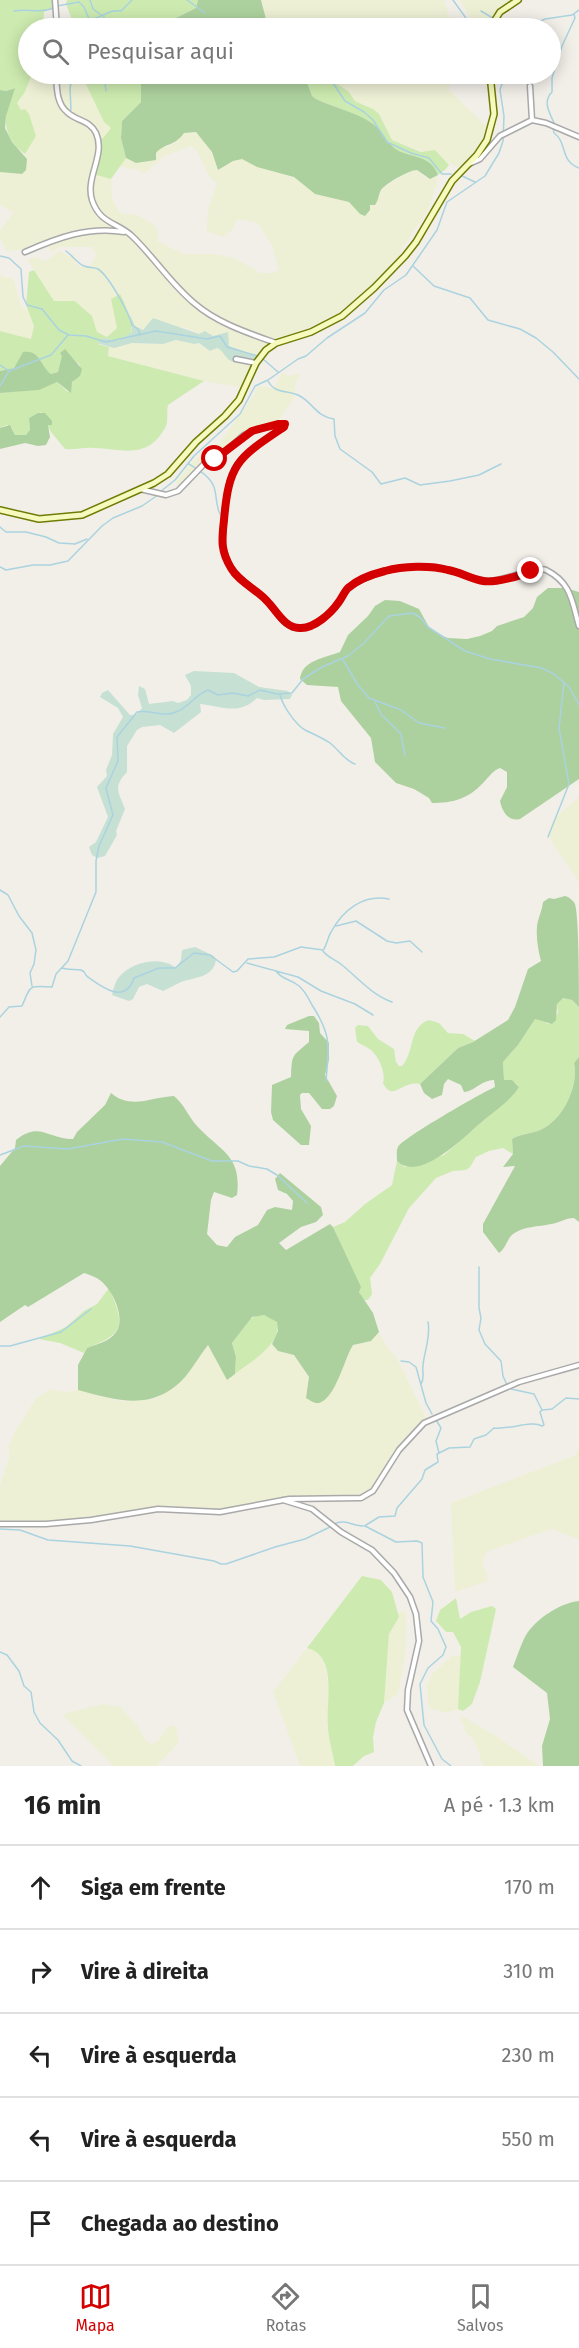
<!DOCTYPE html>
<html lang="pt">
<meta charset="utf-8">
<style>
body{margin:0;font-family:"Fira Sans",sans-serif;background:#f2f2f2;color:#222}
.stop{position:absolute;width:18px;height:18px;margin:-14px;border:4px solid #d40000;border-radius:50%;background:#fff}
.stop.end{background:#d40000;border-color:#fff;box-shadow:0 2px 6px #0008}
.list{margin:0;padding:0;list-style:none}
h2{display:flex;justify-content:space-between;align-items:center;height:78px;margin:0;padding:0 24px;font-size:26px}
h2 small{font-size:20px;font-weight:400;color:#767676}
.list li{display:grid;grid-template-columns:39px 1fr auto;gap:18px;align-items:center;box-sizing:border-box;height:84px;padding:0 24px;border-top:2px solid #e0e0e0}
.list b{display:block;font-size:22px;white-space:nowrap}
.list em{font-size:20px;font-style:normal;color:#767676}
.icon{flex:none;width:33px;height:33px;fill:none;stroke:currentColor;stroke-width:2;stroke-linecap:round;stroke-linejoin:round}
.map{position:relative;flex:none;width:579px;height:1766px;overflow:hidden}
.search{position:absolute;background:#fff;box-shadow:0 3px 15px #0003;left:18px;right:18px;top:18px;height:66px;display:flex;align-items:center;gap:15px;box-sizing:border-box;padding:0 21px;border-radius:33px;color:#767676;font-size:22px}
.sheet{height:498px;background:#fff}
nav{display:flex;justify-content:space-around;align-items:center;box-sizing:border-box;height:84px;border-top:2px solid #e0e0e0;background:#fff;font-size:16px;color:#767676}
nav a{display:grid;justify-items:center;gap:3px}
nav .on{color:#d40000}
.map>svg:first-child{display:block}
</style>
<div class="map">
<svg width="579" height="1766" viewBox="0 0 579 1766">
<rect width="100%" height="100%" fill="#f2efe9"/>
<path fill="#eef0d5" d="M261,0H444L450,18L441,28H274L266,19Z
M459,0H516L504,9L490,28H480L477,26Z
M32,74H81L104,122L111,128L93,174L111,179L112,199L120,213L137,215L154,224L158,231L157,241L184,254H214L234,258L261,273H271L279,270L273,247L258,223L237,219L232,230L224,237L206,231L209,207L217,184L209,176L197,151L192,146L164,156L144,174L138,170L119,166L126,158L136,163L156,160L155,153L160,148L174,144L184,133L193,132L200,135L212,152L218,170L233,161L242,159L257,167L294,177L315,194L349,202L360,214H368L370,205L375,204L382,189L407,172L417,170L424,177L433,178L438,175L436,186L427,212L402,248L399,257L374,283L332,318L285,338L259,357L229,346L227,332L212,336L199,334L184,327L143,330L135,326L112,299L117,328L107,337L97,332L92,316L75,301H54L28,260L33,257L46,261L59,251L75,259V263L81,267H87L91,265L96,255L92,247H59L51,253L48,243L33,249L6,251L0,238V231L13,213L0,204V172L22,174L27,159L25,154L36,136L17,103L25,92Z
M323,74H455L448,89L489,129L484,142L469,161L457,167L427,153L392,140L379,114L368,106L355,101L349,92Z
M0,274L3,277L13,278L21,306L29,312L34,327L31,339L0,331Z
M176,340L194,344L198,343L210,351L217,347L221,349L237,363L255,362L247,388L208,382L108,356L109,347L132,343L163,344Z
M282,372L289,376L300,373L301,375L296,382L293,400L277,422L254,430L218,458L204,463L184,486L178,487L176,485L178,479L194,460L203,454L210,453L221,441L255,393V390L259,386L270,388L275,386Z
M579,797V882L552,843L549,834L550,826L556,817Z
M379,1332L388,1348L397,1358L427,1420L409,1434L370,1490L360,1496L305,1497L274,1500L217,1511L157,1507L76,1521L0,1524V1485L10,1455L8,1447L14,1433L36,1398L51,1389L65,1392L78,1390L121,1401L155,1399L194,1365L208,1345L229,1379L272,1344L278,1351L294,1355L323,1400L338,1380L347,1354L353,1345L371,1341Z
M579,1446V1539L551,1529L486,1552L482,1564L487,1573L488,1581L455,1592L451,1503L576,1455Z
M406,1610L405,1655L398,1694L384,1703L389,1634L399,1617L398,1613Z
M307,1648L313,1650L322,1657L326,1669L329,1693L327,1727L335,1766H300L273,1692Z
M452,1656H461L458,1709L447,1713L429,1708L427,1685L432,1674Z
M103,1704L121,1707L138,1727L145,1739L151,1744L157,1742L170,1725L176,1727L179,1742L157,1766H113L62,1714Z
M460,1715L496,1736L539,1766H483L476,1743L465,1731Z"/>
<path fill="#cdebb0" d="M0,0H55L56,6L44,12L43,28H28V74H32L25,92L17,103L21,110L25,109L29,114L36,136L25,154C0,137 3,113 14,88L6,91L0,90Z
M67,0H198L196,8L174,19L168,28H72L74,25L66,4Z
M81,74H141V102L122,121L121,138L126,158L111,179L93,174L99,143L111,128L104,122Z
M304,74H323L349,92L355,101L373,109L379,114L392,140L421,152L435,150L449,165L445,170L438,175C431,156 415,158 399,151C387,145 384,131 373,124C357,112 335,108 316,99L312,96Z
M34,270L54,301H75L92,316L97,332L107,337L117,328L111,299L120,294C124,301 136,328 130,334C127,337 121,338 118,341L103,338L98,344L109,347L108,356L204,381L168,405C166,413 169,421 165,428C147,460 123,449 94,448C84,447 75,450 65,449L51,432L41,412L29,418L30,429C29,436 20,438 15,435L12,428L7,425L0,428V393L31,390L57,382L68,392L74,379L80,376V365L72,358L63,356L58,372L50,374C42,368 43,359 34,353L14,368L0,371V331L31,339L34,326L26,305L29,272Z
M564,998L572,1000L579,1007V1057L574,1063C579,1085 564,1117 544,1128C534,1134 522,1133 512,1139L513,1154L503,1148L489,1151L476,1157L470,1167L466,1170L453,1171L436,1178L409,1208L380,1264L370,1278L372,1294L368,1300H363L359,1291L360,1287L333,1227L345,1222L365,1204L392,1185L397,1161L405,1167L444,1155L509,1098L519,1087L516,1083L504,1080L503,1062L518,1045L535,1018L549,1024L558,1013L557,1004L560,999Z
M429,1020L439,1023L448,1033L463,1034L475,1041L458,1048L420,1084C401,1080 393,1103 383,1083C386,1073 379,1057 371,1050C367,1047 362,1045 357,1042L355,1028L358,1025L368,1026L378,1039L394,1049L396,1062L399,1066H402C415,1052 408,1027 429,1020Z
M109,1288C125,1324 125,1334 87,1348L84,1353L60,1343L39,1339L66,1327L84,1311L97,1304Z
M260,1314L271,1317L277,1322C283,1344 250,1362 235,1374L236,1357L232,1343L250,1319Z
M362,1576L381,1580L392,1592L399,1617L389,1634L384,1703L376,1722L373,1737L374,1752L364,1756L353,1766H335C333,1753 329,1741 328,1729C325,1704 339,1656 307,1648Z
M456,1598L460,1619L471,1612L492,1606L496,1609L480,1682L472,1704L463,1711L458,1709L461,1647L453,1632H446L436,1621L440,1610Z"/>
<path fill="#add19e" d="M198,0H261L266,19L274,28H168L174,19L196,8Z
M141,74H304L312,96L316,99C335,108 357,112 373,124C384,131 387,145 399,151C415,158 431,156 438,175L430,179L417,170C409,170 385,184 381,190C378,196 379,199 375,205H370V210L365,216L360,214L349,202L315,194L294,177L257,167L242,159L233,161L218,170L212,152L196,132L184,133C174,147 166,142 156,153V160L136,163L126,158L121,138L122,121L141,102Z
M15,88L6,116L5,128L12,142L27,159L26,170L22,174L0,172V90L6,91Z
M65,349L82,369L80,376L72,382L71,393L57,382L39,390L0,393V371L14,368L23,352C41,349 40,366 51,374L58,372L62,356L60,353Z
M38,413H45L52,421V425H48L50,437L46,445L38,446L25,443L0,449V428L10,425L15,435H26L30,430L29,418Z
M548,588H565L579,592V779L520,819C508,822 502,811 500,801L507,787V772L500,768C492,771 489,777 483,783C468,799 453,803 432,803L429,798L414,789L396,783L375,762L371,738L341,701L338,687L307,685L300,679C302,660 325,658 340,652L348,635L368,616L375,606L385,600L400,601L419,609L429,627L438,634L448,638L467,639L480,636L492,631L497,626L524,617L533,608L537,597Z
M565,896C569,897 573,900 575,904C579,918 579,987 579,1007L572,1000L563,998L557,1004L556,1020L552,1024L535,1019L518,1045L503,1062L504,1080H512L519,1087C511,1100 496,1110 484,1120C467,1134 420,1184 397,1161C397,1157 396,1150 398,1147C401,1139 483,1092 495,1087L494,1080C479,1081 476,1091 464,1092L461,1085L448,1079L444,1084L442,1095L432,1099L424,1093L420,1084L458,1048L473,1042L508,1020L515,1007L528,969L541,961C538,950 536,938 537,926C538,918 542,911 543,902L549,898L554,899Z
M309,1016H314L319,1023L320,1033L329,1043V1060L325,1075L337,1096L334,1106L330,1109H322L309,1093H302L300,1095L301,1109L311,1126L309,1145H301L273,1120L271,1112L272,1085L291,1077C292,1053 292,1057 309,1042V1031L285,1029L287,1025Z
M579,1057V1222L574,1218C565,1218 559,1223 551,1224C538,1227 524,1226 513,1234C506,1240 507,1247 499,1253L483,1232V1224L515,1166L503,1167L513,1154L512,1139C522,1133 534,1134 544,1128C564,1117 579,1085 574,1063Z
M111,1093C131,1110 151,1097 174,1096C184,1104 188,1116 197,1126C220,1151 242,1155 237,1195L232,1198L214,1192L211,1200L207,1234L217,1245L227,1247L235,1237L258,1225L267,1210L275,1207L292,1210L293,1201L287,1194L278,1190L275,1179L280,1173L321,1207L323,1215L316,1222L301,1227L279,1243L286,1250L330,1224L333,1227L361,1287L359,1292L373,1313L379,1332L371,1341L353,1345C344,1359 336,1398 319,1403C314,1404 310,1400 306,1398L309,1377L294,1355L278,1351L272,1344L278,1331L277,1322L264,1315L252,1317L232,1343L236,1357L235,1374L227,1380L208,1345C200,1355 194,1366 186,1376C154,1412 119,1401 78,1390V1365L87,1348C97,1344 109,1342 116,1332C126,1318 113,1291 101,1281C96,1277 90,1275 84,1273L28,1307L25,1305L0,1322V1166L15,1148L16,1140C40,1121 47,1139 73,1139L77,1132L105,1105Z
M579,1601V1766H543L542,1746L550,1719L547,1693L513,1667C517,1657 521,1644 526,1635C537,1618 560,1603 579,1601Z"/>
<path fill="#c6e0d4" d="M130,315L135,326L143,330L153,318L199,334L205,331L213,336L228,332L229,346L259,357L255,362C246,361 234,366 227,358C223,354 222,350 217,348L210,351L199,343L194,344L176,340L163,344L132,343L114,348L97,343L103,338L118,341L132,332Z
M194,671L234,673L259,687L288,691L292,695L290,699L264,700L257,698C238,716 222,706 200,704L201,712L174,733L160,725L142,727L137,730L127,746V772C113,787 118,791 125,809L116,831L117,835L105,856L97,858L92,855L89,847L96,842L108,817L97,787L107,776L106,770L112,755L113,734L123,717L118,708L100,697L102,693L108,690L130,715H136L142,708L138,695L139,686L145,689L149,704L173,701L178,703L187,700L191,695V686L185,675Z
M195,947L214,956L216,960C213,978 195,977 181,982C175,985 169,988 163,991L147,984L139,987L133,999L129,1001L112,995C113,990 115,982 119,977C131,962 161,955 176,968L181,960L182,950Z"/>
<g fill="none" stroke-linecap="round" stroke-linejoin="round">
<path stroke="#aad3df" stroke-width="1.5" d="M90,0L93,9L101,15
M187,0L205,13
M453,0L468,21L477,28
M57,6L79,2L84,7L89,19C101,20 106,9 121,11L132,0
M14,11C28,8 41,14 53,8
M481,11L491,17
M497,21L524,28
M103,28L104,16
M527,28L545,19L572,15L579,10
M104,74L106,91
M299,74L333,83L345,101L364,112L373,120L387,142L411,153L429,158L442,174H451
M71,110L70,88L73,74
M554,123C550,113 542,102 552,92V78L562,46L575,18L574,14
M553,127L554,133C568,143 559,160 579,168
M460,175L475,182
M66,251C72,255 78,264 84,266C89,268 94,267 98,269C109,276 129,313 132,325L138,329L140,335
M0,256L9,258L21,269L23,297L27,305L42,309L59,330L69,335L86,336L106,342L156,331L207,339L220,336L227,347L258,356
M413,266L434,286L470,298L488,320L520,329L536,338L553,352L579,379
M263,359L278,372
M0,365L9,371
M268,381C275,394 286,390 298,395C313,402 315,416 334,419L335,436L340,449L372,472L381,484L405,478L420,485L450,481L479,475L501,464
M0,386L9,371L51,355L68,335
M189,464C199,470 213,478 215,491C217,499 216,506 220,514
M160,492L175,480L194,456L240,414L255,386L268,380L298,359L306,356L327,338L365,313L384,290L406,275L437,230L447,202L485,176L499,153L503,141L504,116L500,90L505,74
M0,527L6,532H26L46,537L59,543L75,544L87,539
M0,567L6,570L33,565H50L68,561L102,526L113,518L142,506L158,495
M343,660L358,685L369,698L401,710L419,723L445,728
M280,695C283,706 295,724 305,730C313,734 321,737 330,743C339,750 345,761 355,764
M375,702L381,714L401,734L405,756
M548,837L569,784L559,728L564,682
M0,890L8,895L19,916L32,933L36,950L34,964L30,973L32,986
M336,926L356,921L387,941L396,943L410,941L422,952
M324,949C327,944 328,937 331,932C343,910 363,894 389,899
M323,951C328,958 335,959 342,965C358,978 372,995 392,1002
M247,963L298,977L321,991L355,1004L373,1015
M62,968C68,970 75,969 81,970C87,972 83,974 88,977C102,987 125,1005 134,978L159,968H175L194,953L210,955L233,972L237,971L248,959L274,957L301,947L323,950
M276,971C282,980 291,979 299,986C306,992 308,998 312,1005C332,1036 329,1046 326,1081
M0,1017L9,1007L22,1006C31,986 27,985 52,987L56,974L68,961L96,892V861L99,846L113,815L106,788L118,761L117,737L137,712C150,709 163,718 176,712C188,708 196,694 208,690L218,695L233,693L248,696L260,690L277,694L292,693L303,679L322,667L348,656L364,643L389,616L413,613L421,618L428,627L465,651L490,659L542,668L554,674L569,687L579,705
M0,1155L24,1146L68,1149L123,1139L162,1142L212,1161H238L249,1166L267,1169L277,1175L307,1203
M479,1267V1308L481,1318L479,1330L485,1344L501,1361L503,1376L507,1385
M0,1346H10L61,1332L91,1309
M401,1361L409,1362L416,1367L426,1403L432,1414
M421,1384C425,1378 422,1373 423,1366C424,1351 431,1338 428,1322
M543,1410L552,1409L566,1398L579,1399
M439,1453L449,1448L470,1447L474,1439L486,1435L494,1428C508,1430 532,1420 542,1426L544,1425L540,1412L542,1410L534,1394L511,1389
M334,1524C345,1518 354,1527 365,1526L396,1542L417,1541L422,1543L423,1577L433,1602L431,1621L438,1629L446,1647L443,1655L428,1668L420,1684L424,1725L442,1759L451,1766
M366,1525L379,1517L395,1516L397,1508L422,1479L425,1470L438,1462L437,1454L439,1453L436,1441L441,1428L436,1420
M0,1529L20,1530L48,1540L130,1546L214,1561L221,1564H226L275,1547L305,1539L330,1527
M0,1652L7,1655L19,1671L24,1686L31,1692L34,1712L40,1723L58,1740L72,1761L81,1766"/>
<g stroke="#a9a9a9" stroke-width="7">
<path id="street" d="M55,0L57,28
M56,74C57,87 56,103 67,112C76,121 90,120 96,133C106,155 85,177 92,200C100,224 117,222 132,236C154,257 170,283 194,303C217,323 248,333 276,343
M530,86L532,120
M469,164L480,159L500,136L532,120L546,123L579,137
M25,252C57,238 88,226 124,232
M236,359L256,363
M140,489L166,495L178,491L204,464L219,457L244,435L258,429L284,424V427C237,458 229,462 224,520C222,539 221,550 231,568C238,581 254,588 264,598C275,608 282,626 297,628C312,630 330,614 339,603C342,598 344,592 349,588C355,582 365,578 373,575C394,566 427,564 449,570C462,573 475,581 489,581C501,581 538,566 546,570C572,583 572,602 579,626
M283,1500L312,1509L341,1532L372,1550L394,1573L410,1597L416,1614L419,1641L408,1690L407,1710L431,1766
M0,1524H46L91,1520L158,1509L220,1512L289,1499L361,1498L373,1491L399,1450L424,1423L519,1382L579,1365"/>
</g>
<g stroke="#707d05" stroke-width="8">
<path id="secondary" d="M490,28L500,12L518,0
M0,510L39,519L82,515L154,483L168,474L196,442L225,416L239,400L256,363L266,350L276,343L311,332L342,316L374,288L405,256L416,242L452,181L477,155L487,140L494,114L490,74"/>
</g>
<use href="#street" stroke="#fff" stroke-width="4"/>
<use href="#secondary" stroke="#f7fabf" stroke-width="5"/>
</g>
<g fill="none" stroke-linecap="round" stroke-linejoin="round">
<path stroke="#d40000" stroke-width="8" d="M215,459L252,431L278,424H285L284,427C238,458 229,462 224,520C222,539 220,550 231,568C239,582 256,589 267,601C277,611 285,629 301,628C315,628 331,613 338,603C342,598 344,592 348,588C357,580 373,574 385,571C403,566 430,565 448,570C460,572 471,579 483,581C495,583 520,576 531,571"/>
</g>
</svg>
<div class="stop" style="left:215px;top:459px"></div>
<div class="stop end" style="left:531px;top:571px"></div>
<div class="search"><svg class="icon" aria-label="search" viewBox="0 0 24 24"><circle cx="10" cy="10" r="6"/><path d="M15 15l6 6"/></svg>Pesquisar aqui</div>
</div>
<section class="sheet">
<h2>16 min<small>A pé · 1.3 km</small></h2>
<ul class="list">
<li><svg class="icon" aria-label="ahead" viewBox="0 0 24 24"><path d="M12 20V5M6 11l6-6 6 6"/></svg><div><b>Siga em frente</b></div><em>170 m</em></li>
<li><svg class="icon" aria-label="right" viewBox="0 0 24 24"><path d="M7 20v-9h11M14 6l5 5-5 5"/></svg><div><b>Vire à direita</b></div><em>310 m</em></li>
<li><svg class="icon" aria-label="left" viewBox="0 0 24 24"><path d="M17 20v-9H6M10 6l-5 5 5 5"/></svg><div><b>Vire à esquerda</b></div><em>230 m</em></li>
<li><svg class="icon" aria-label="left" viewBox="0 0 24 24"><path d="M17 20v-9H6M10 6l-5 5 5 5"/></svg><div><b>Vire à esquerda</b></div><em>550 m</em></li>
<li><svg class="icon" aria-label="arrive" viewBox="0 0 24 24"><path d="M6 21V4h12l-3 4 3 4H6"/></svg><div><b>Chegada ao destino</b></div></li>
</ul>
</section>
<nav>
<a class="on"><svg class="icon" aria-label="map" viewBox="0 0 24 24"><path d="M3 6l6-2 6 2 6-2v14l-6 2-6-2-6 2zM9 4v14M15 6v14"/></svg>Mapa</a>
<a><svg class="icon" aria-label="directions" viewBox="0 0 24 24"><path d="M12 3l9 9-9 9-9-9zM9 14v-3h6M13 9l2 2-2 2"/></svg>Rotas</a>
<a><svg class="icon" aria-label="saved" viewBox="0 0 24 24"><path d="M7 4h10v16l-5-4-5 4z"/></svg>Salvos</a>
</nav>
